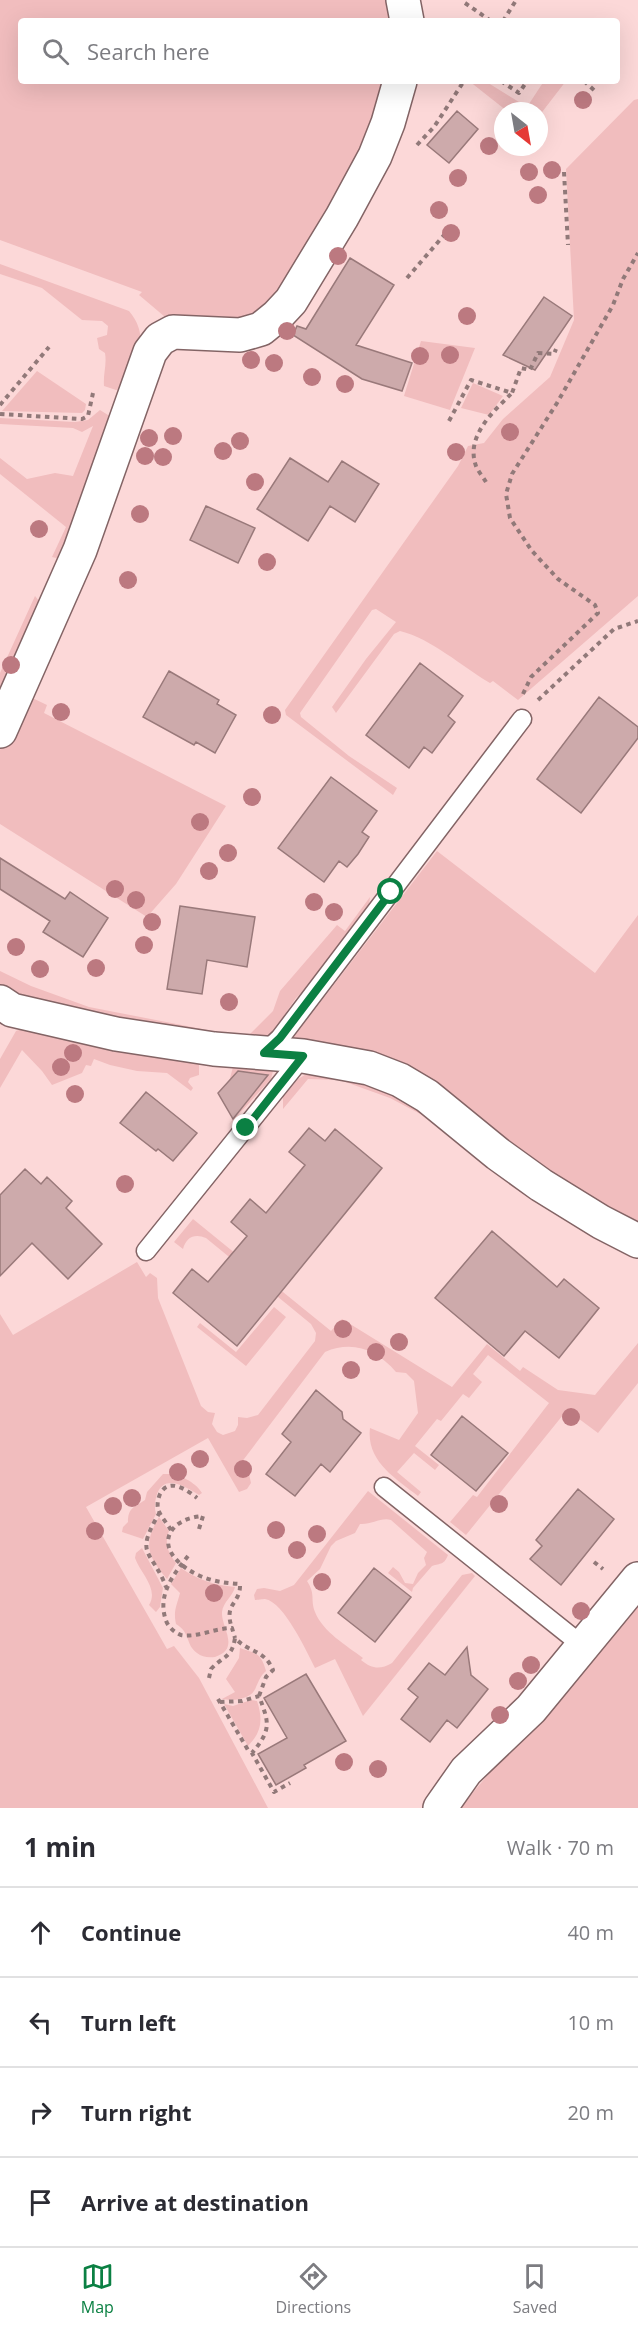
<!DOCTYPE html>
<meta charset="utf-8">
<style>
body{margin:0;font-family:"Open Sans",sans-serif;background:#f2f2f3;color:#2b2b33}
.compass{position:absolute;left:494px;top:102px;width:54px;height:54px;border-radius:50%;background:#fff;box-shadow:0 6px 24px #0002;rotate:149deg}
.stop{position:absolute;width:18px;height:18px;margin:-14px;border:4px solid #0b8043;border-radius:50%;background:#fff}
.stop.end{background:#0b8043;border-color:#fff;box-shadow:0 2px 6px #0008}
.list{margin:0;padding:0;list-style:none}
h2{display:flex;justify-content:space-between;align-items:center;height:78px;margin:0;padding:0 24px;font-size:26px}
h2 small{font-size:20px;font-weight:400;color:#7c7c81}
.list li{display:grid;grid-template-columns:39px 1fr auto;gap:18px;align-items:center;box-sizing:border-box;height:90px;padding:0 24px;border-top:2px solid #e1e1e2}
.list b{display:block;font-size:22px;white-space:nowrap}
.list em{font-size:20px;font-style:normal;color:#7c7c81}
.icon{flex:none;width:33px;height:33px;fill:none;stroke:currentColor;stroke-width:2;stroke-linecap:round;stroke-linejoin:round}
.map{position:relative;flex:none;width:638px;height:1808px;overflow:hidden}
.search{position:absolute;background:#fff;box-shadow:0 6px 24px #0002;left:18px;right:18px;top:18px;height:66px;display:flex;align-items:center;gap:15px;box-sizing:border-box;padding:0 21px;border-radius:6px;color:#7c7c81;font-size:22px}
.sheet{height:438px;background:#fff}
nav{display:flex;justify-content:space-around;align-items:center;box-sizing:border-box;height:84px;border-top:2px solid #e1e1e2;background:#fff;font-size:16px;color:#7c7c81}
nav a{display:grid;justify-items:center;gap:3px}
nav .on{color:#0b8043}
.map>svg:first-child{display:block}
</style>
<div class="map">
<svg width="638" height="1808" viewBox="0 0 638 1808">
<rect width="100%" height="100%" fill="#fcd8d8"/>
<path fill="#f1bdbe" d="M0,0H394L397,21H21V81H391L389,96L289,286L255,318L171,322L139,295L142,292L0,240Z
M469,81H485L527,107L544,81H566L539,116V111H507Z
M638,99V596L518,700L493,681L490,683C461,666 432,639 400,631L394,634L336,713L332,707L366,659L396,622L376,609L372,610L300,713L301,717L349,756L397,788L393,795L286,715L285,710L458,466L468,446L484,443L503,419L550,377L574,320L566,169L634,100Z
M0,264L129,311C151,337 136,359 128,388L116,390L104,386C103,374 107,365 105,353L99,349L97,338L107,335L108,326L102,321L82,320L42,288L0,274Z
M421,341L475,348L450,410L404,396Z
M37,371L86,404L85,410L82,413L2,411Z
M473,383L503,396L489,415L461,408Z
M100,410L108,415L116,425L65,560L52,557L66,527L0,474V458L27,479L55,473L73,476L93,426L82,432L73,428L0,424V418L75,422L88,420Z
M35,596L47,611L0,711V673Z
M26,695L47,705L44,713L226,806L176,884L147,917L0,824V750Z
M437,851L595,973L638,915V1230L511,1154L289,1043Z
M370,897L369,905L310,985L296,998L273,1032L265,1039L196,1038L20,997L0,986V971L31,986L89,1007L233,1035L250,1034L273,1011L280,991L337,925L345,931Z
M27,1027L199,1063V1075L190,1078L188,1082L193,1088L191,1091L167,1073L137,1071L110,1065L94,1059L91,1066L86,1065L82,1073L52,1085L42,1071L22,1050L0,1088V1059L16,1031Z
M238,1060L269,1064L273,1071L271,1079L228,1126L268,1075L238,1071L229,1082L233,1067Z
M315,1069L392,1088L467,1149L426,1117L390,1098L340,1080L308,1079L283,1109V1096L298,1079Z
M193,1219L331,1331L342,1319L452,1387L487,1344L520,1371L523,1367L558,1390L595,1395L638,1343V1383L598,1433L567,1410L466,1535L450,1522L473,1495L477,1497L549,1403L488,1355L473,1374L482,1382L469,1398L463,1394L441,1421L437,1419L415,1446L439,1465L435,1470L414,1453L397,1472L421,1492L418,1496C395,1478 366,1461 370,1428L399,1440L418,1413L414,1381L406,1373L396,1372C377,1350 353,1340 325,1352L241,1463L249,1474L251,1483L247,1489L239,1492L208,1438L86,1507L167,1649L174,1646L199,1678L268,1808H0V1314L13,1335L137,1262L146,1277L150,1273L157,1278L158,1298L201,1406L208,1412L215,1413L212,1424L217,1432L223,1435L235,1431L238,1425V1417L247,1418L258,1415L315,1341L316,1333L311,1324L206,1238C195,1233 186,1237 183,1249L174,1242Z
M274,1307L286,1317L246,1366L197,1327L200,1323L236,1352Z
M163,1474C177,1473 195,1481 202,1493L199,1495C186,1487 165,1473 157,1494C155,1501 154,1507 156,1514L143,1539L122,1532L123,1527L128,1522C128,1508 134,1507 145,1500L147,1492Z
M368,1491L448,1555C444,1565 441,1563 432,1566L413,1588L412,1592L388,1573L393,1567L399,1572L405,1583L413,1584L418,1573L426,1565L424,1558L427,1552L391,1520C381,1517 371,1525 360,1524L355,1533L336,1541L331,1546L320,1569L307,1581C316,1595 310,1599 315,1612C323,1632 346,1645 363,1658L361,1660C372,1669 380,1670 392,1663L462,1575L472,1573L475,1576L363,1716L335,1659L315,1668C307,1652 284,1602 265,1599C263,1599 257,1600 255,1600L254,1595L257,1589L264,1588L280,1591L294,1585Z
M159,1517L169,1531C164,1544 168,1552 176,1563L167,1579C147,1556 143,1544 159,1517Z
M142,1548L163,1588L160,1607L156,1612L149,1605C159,1589 141,1574 135,1558L136,1553Z
M181,1568C198,1580 214,1585 235,1587C233,1596 223,1602 222,1612C221,1627 241,1649 215,1657C208,1658 202,1657 197,1653C185,1644 191,1633 176,1624C173,1611 177,1605 180,1593L171,1584Z
M638,1596V1808H460Z
M240,1648C257,1654 261,1653 266,1671C260,1676 259,1681 256,1687C252,1700 233,1701 222,1699L235,1692L226,1679L239,1658Z
M251,1700L257,1701C263,1719 262,1732 248,1746L224,1704L233,1706Z"/>
<path fill="#cdaaab" stroke="#99797a" stroke-width="1.5" d="M457,111L478,129L449,163L427,145Z
M350,258L394,285L356,345L412,363L402,391L362,379L293,335L297,326L306,329Z
M544,297L572,316L535,370L503,355Z
M290,458L328,482L342,461L379,484L355,522L330,506L308,541L257,509Z
M206,506L255,528L238,563L190,540Z
M420,663L463,696L448,716L455,722L432,753L424,747L409,768L366,735Z
M169,671L219,700L217,704L236,715L215,753L196,742L194,745L143,717Z
M599,697L638,727V738L581,813L537,779Z
M331,777L377,811L362,832L369,837L358,854L347,867L339,861L324,882L278,848Z
M0,858L65,899L70,892L108,918L83,957L43,932L50,921L0,889Z
M180,906L255,917L247,967L207,960L202,994L167,989Z
M238,1071L268,1075L233,1119L218,1093Z
M146,1092L197,1133L173,1161L158,1149L156,1151L120,1123Z
M309,1128L325,1141L335,1129L382,1168L237,1346L173,1293L192,1269L208,1282L247,1236L231,1222L250,1199L266,1213L305,1165L289,1152Z
M25,1169L41,1184L47,1177L72,1201L66,1208L102,1244L68,1279L32,1243L0,1276V1195Z
M492,1231L557,1287L564,1279L599,1308L559,1358L525,1331L504,1356L435,1298Z
M316,1390L342,1412L343,1419L361,1433L330,1472L321,1464L295,1496L266,1474L291,1442L282,1434Z
M462,1416L508,1453L476,1491L431,1455Z
M578,1489L614,1519L561,1585L530,1559L542,1546L536,1540Z
M374,1568L411,1597L375,1642L338,1613Z
M467,1647L471,1675L488,1689L457,1728L447,1720L430,1742L401,1719L418,1697L408,1689L429,1663L445,1675Z
M306,1674L346,1741L304,1765L306,1768L276,1785L258,1754L287,1738L264,1698Z"/>
<g fill="none" stroke-linecap="round" stroke-linejoin="round">
<g stroke="#836465" stroke-width="21">
<path id="service" d="M264,1053L280,1038L522,719
M146,1251L303,1056
M384,1487L583,1646"/>
</g>
<g stroke="#836465" stroke-width="36">
<path id="minor" d="M403,0L407,21
M0,731L80,550L150,352L160,339L173,332L240,335L261,329L277,316L291,301L342,217L375,156L388,123L400,81
M0,1002L12,1010L116,1034L214,1049L303,1056L369,1068L400,1080L427,1096L498,1154L541,1185L601,1222L638,1241
M440,1808L466,1771L531,1709L638,1579"/>
</g>
<path stroke="#917979" stroke-width="4" stroke-dasharray="4.5 4.5" stroke-linecap="butt" d="M465,3L491,21
M503,21L515,2
M501,81L519,93L527,81
M584,81L596,92
M417,145L434,127L464,81
M564,172L568,245
M407,278L445,234
M0,405L49,347
M0,414L82,419L88,416L93,393
M449,421L471,380L512,393L521,368L530,370L538,353L554,354L556,349
M486,482C483,477 478,471 476,466C465,436 494,411 512,393
M523,694L531,677L598,613L595,605L558,579L532,551L510,518L506,494L512,474L557,403L613,305L623,279L638,253
M538,700L614,629L638,621
M160,1512C133,1557 152,1549 166,1587
M199,1529L203,1516C172,1518 154,1542 182,1565C199,1579 220,1583 240,1584C241,1604 223,1603 232,1628
M171,1530C167,1523 160,1516 158,1509C157,1504 158,1499 160,1494C169,1477 187,1490 197,1498
M188,1556C172,1576 156,1597 167,1623C170,1628 175,1633 181,1635C197,1638 215,1628 232,1628L235,1638
M594,1562L603,1569
M209,1678L211,1669C223,1656 232,1658 235,1638C249,1653 264,1649 273,1670L266,1677L259,1696
M218,1699L248,1750L252,1753L274,1792L290,1783
M220,1702L242,1701L259,1696C269,1723 272,1729 252,1753"/>
<use href="#service" stroke="#fff" stroke-width="18"/>
<use href="#minor" stroke="#fff" stroke-width="33"/>
</g>
<g fill="#bc7980">
<circle cx="583" cy="100" r="9"/>
<circle cx="489" cy="146" r="9"/>
<circle cx="552" cy="170" r="9"/>
<circle cx="529" cy="172" r="9"/>
<circle cx="458" cy="178" r="9"/>
<circle cx="538" cy="195" r="9"/>
<circle cx="439" cy="210" r="9"/>
<circle cx="451" cy="233" r="9"/>
<circle cx="338" cy="256" r="9"/>
<circle cx="467" cy="316" r="9"/>
<circle cx="287" cy="331" r="9"/>
<circle cx="450" cy="355" r="9"/>
<circle cx="420" cy="356" r="9"/>
<circle cx="251" cy="360" r="9"/>
<circle cx="274" cy="363" r="9"/>
<circle cx="312" cy="377" r="9"/>
<circle cx="345" cy="384" r="9"/>
<circle cx="510" cy="432" r="9"/>
<circle cx="173" cy="436" r="9"/>
<circle cx="149" cy="438" r="9"/>
<circle cx="240" cy="441" r="9"/>
<circle cx="223" cy="451" r="9"/>
<circle cx="456" cy="452" r="9"/>
<circle cx="145" cy="456" r="9"/>
<circle cx="163" cy="457" r="9"/>
<circle cx="255" cy="482" r="9"/>
<circle cx="140" cy="514" r="9"/>
<circle cx="39" cy="529" r="9"/>
<circle cx="267" cy="562" r="9"/>
<circle cx="128" cy="580" r="9"/>
<circle cx="11" cy="665" r="9"/>
<circle cx="61" cy="712" r="9"/>
<circle cx="272" cy="715" r="9"/>
<circle cx="252" cy="797" r="9"/>
<circle cx="200" cy="822" r="9"/>
<circle cx="228" cy="853" r="9"/>
<circle cx="209" cy="871" r="9"/>
<circle cx="115" cy="889" r="9"/>
<circle cx="136" cy="900" r="9"/>
<circle cx="314" cy="902" r="9"/>
<circle cx="334" cy="912" r="9"/>
<circle cx="152" cy="922" r="9"/>
<circle cx="144" cy="945" r="9"/>
<circle cx="16" cy="947" r="9"/>
<circle cx="96" cy="968" r="9"/>
<circle cx="40" cy="969" r="9"/>
<circle cx="229" cy="1002" r="9"/>
<circle cx="73" cy="1053" r="9"/>
<circle cx="61" cy="1067" r="9"/>
<circle cx="75" cy="1094" r="9"/>
<circle cx="125" cy="1184" r="9"/>
<circle cx="343" cy="1329" r="9"/>
<circle cx="399" cy="1342" r="9"/>
<circle cx="376" cy="1352" r="9"/>
<circle cx="351" cy="1370" r="9"/>
<circle cx="571" cy="1417" r="9"/>
<circle cx="200" cy="1459" r="9"/>
<circle cx="243" cy="1469" r="9"/>
<circle cx="178" cy="1472" r="9"/>
<circle cx="132" cy="1498" r="9"/>
<circle cx="499" cy="1504" r="9"/>
<circle cx="113" cy="1506" r="9"/>
<circle cx="276" cy="1530" r="9"/>
<circle cx="95" cy="1531" r="9"/>
<circle cx="317" cy="1534" r="9"/>
<circle cx="297" cy="1550" r="9"/>
<circle cx="322" cy="1582" r="9"/>
<circle cx="214" cy="1593" r="9"/>
<circle cx="581" cy="1611" r="9"/>
<circle cx="531" cy="1665" r="9"/>
<circle cx="518" cy="1681" r="9"/>
<circle cx="500" cy="1715" r="9"/>
<circle cx="344" cy="1762" r="9"/>
<circle cx="378" cy="1769" r="9"/>
</g>
<g fill="none" stroke-linecap="round" stroke-linejoin="round">
<path stroke="#0b8043" stroke-width="8" d="M246,1128L303,1056L264,1053L280,1038L391,892"/>
</g>
</svg>
<svg class="compass" viewBox="-18 -18 36 36"><path d="M0-13l5 13h-10z" fill="#e53935"/><path d="M0 13l5-13h-10z" fill="#7c7c81"/></svg>
<div class="stop" style="left:391px;top:892px"></div>
<div class="stop end" style="left:246px;top:1128px"></div>
<div class="search"><svg class="icon" aria-label="search" viewBox="0 0 24 24"><circle cx="10" cy="10" r="6"/><path d="M15 15l6 6"/></svg>Search here</div>
</div>
<section class="sheet">
<h2>1 min<small>Walk · 70 m</small></h2>
<ul class="list">
<li><svg class="icon" aria-label="ahead" viewBox="0 0 24 24"><path d="M12 20V5M6 11l6-6 6 6"/></svg><div><b>Continue</b></div><em>40 m</em></li>
<li><svg class="icon" aria-label="left" viewBox="0 0 24 24"><path d="M17 20v-9H6M10 6l-5 5 5 5"/></svg><div><b>Turn left</b></div><em>10 m</em></li>
<li><svg class="icon" aria-label="right" viewBox="0 0 24 24"><path d="M7 20v-9h11M14 6l5 5-5 5"/></svg><div><b>Turn right</b></div><em>20 m</em></li>
<li><svg class="icon" aria-label="arrive" viewBox="0 0 24 24"><path d="M6 21V4h12l-3 4 3 4H6"/></svg><div><b>Arrive at destination</b></div></li>
</ul>
</section>
<nav>
<a class="on"><svg class="icon" aria-label="map" viewBox="0 0 24 24"><path d="M3 6l6-2 6 2 6-2v14l-6 2-6-2-6 2zM9 4v14M15 6v14"/></svg>Map</a>
<a><svg class="icon" aria-label="directions" viewBox="0 0 24 24"><path d="M12 3l9 9-9 9-9-9zM9 14v-3h6M13 9l2 2-2 2"/></svg>Directions</a>
<a><svg class="icon" aria-label="saved" viewBox="0 0 24 24"><path d="M7 4h10v16l-5-4-5 4z"/></svg>Saved</a>
</nav>
